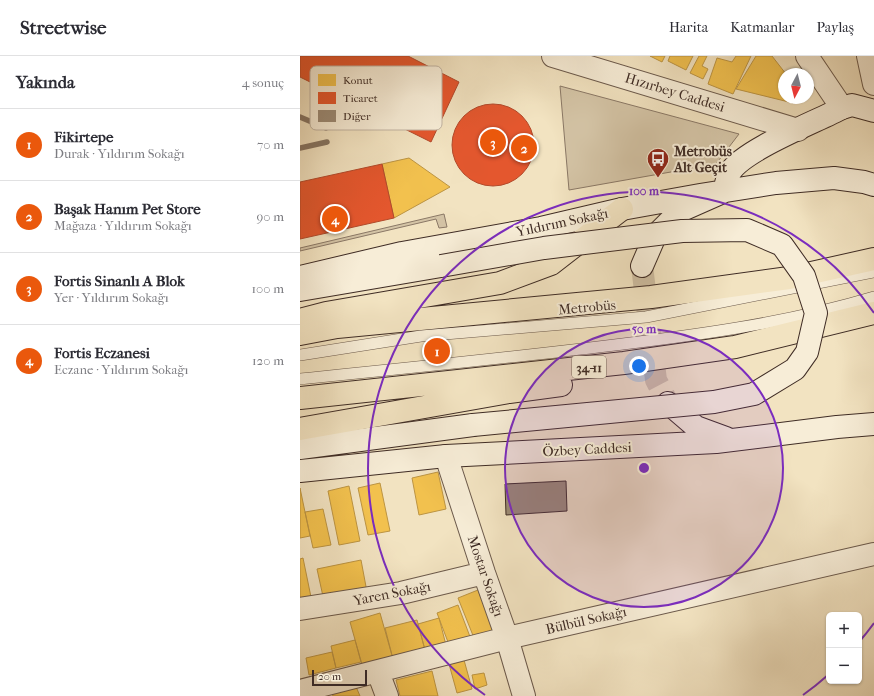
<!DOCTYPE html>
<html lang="tr">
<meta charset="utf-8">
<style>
body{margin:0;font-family:"IM FELL French Canon",serif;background:#f7f7f7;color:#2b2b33}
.controls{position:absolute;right:12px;bottom:12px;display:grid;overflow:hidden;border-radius:6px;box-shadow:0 1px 3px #0004}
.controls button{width:36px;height:36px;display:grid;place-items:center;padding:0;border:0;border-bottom:1px solid #e1e1e2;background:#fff;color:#2b2b33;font:20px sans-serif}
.compass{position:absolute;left:478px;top:12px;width:36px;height:36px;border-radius:50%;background:#fff;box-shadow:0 1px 3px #0004;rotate:187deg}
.scale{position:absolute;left:12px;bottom:10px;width:55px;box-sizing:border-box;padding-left:4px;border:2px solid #3f2c25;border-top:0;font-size:11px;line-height:14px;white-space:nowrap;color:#3f2c25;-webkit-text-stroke:3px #f7edd7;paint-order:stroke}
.you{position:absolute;left:339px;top:310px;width:14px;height:14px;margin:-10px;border:3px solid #fff;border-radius:50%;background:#1a73e8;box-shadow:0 0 0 6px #1a73e833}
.badge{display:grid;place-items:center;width:26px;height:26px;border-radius:50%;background:#ea580c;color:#fff;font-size:13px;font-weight:700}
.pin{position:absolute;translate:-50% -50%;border:2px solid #fff;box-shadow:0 1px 4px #0006}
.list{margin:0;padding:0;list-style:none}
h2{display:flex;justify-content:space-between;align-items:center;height:52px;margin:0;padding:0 16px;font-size:17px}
h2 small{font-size:13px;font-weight:400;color:#7c7c81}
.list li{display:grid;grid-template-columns:26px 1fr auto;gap:12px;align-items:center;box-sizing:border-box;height:72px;padding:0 16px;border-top:1px solid #e1e1e2}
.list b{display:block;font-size:15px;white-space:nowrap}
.list p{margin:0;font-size:13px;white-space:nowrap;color:#7c7c81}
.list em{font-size:13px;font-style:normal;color:#7c7c81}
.map{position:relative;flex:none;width:574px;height:640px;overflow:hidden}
header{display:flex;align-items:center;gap:24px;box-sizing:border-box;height:56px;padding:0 20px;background:#fff;border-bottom:1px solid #e1e1e2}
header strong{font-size:19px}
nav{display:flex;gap:22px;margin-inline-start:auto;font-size:14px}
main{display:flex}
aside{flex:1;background:#fff}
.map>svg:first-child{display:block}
</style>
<header>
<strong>Streetwise</strong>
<nav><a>Harita</a><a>Katmanlar</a><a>Paylaş</a></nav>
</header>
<main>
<aside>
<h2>Yakında<small>4 sonuç</small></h2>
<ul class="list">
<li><span class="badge">1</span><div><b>Fikirtepe</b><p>Durak · Yıldırım Sokağı</p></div><em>70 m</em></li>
<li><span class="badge">2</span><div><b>Başak Hanım Pet Store</b><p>Mağaza · Yıldırım Sokağı</p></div><em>90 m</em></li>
<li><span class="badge">3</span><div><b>Fortis Sinanlı A Blok</b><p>Yer · Yıldırım Sokağı</p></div><em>100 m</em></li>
<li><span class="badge">4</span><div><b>Fortis Eczanesi</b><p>Eczane · Yıldırım Sokağı</p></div><em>120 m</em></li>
</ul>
</aside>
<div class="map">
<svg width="574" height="640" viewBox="0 0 574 640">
<rect width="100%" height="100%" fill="#f2e3c1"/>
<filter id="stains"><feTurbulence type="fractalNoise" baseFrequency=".005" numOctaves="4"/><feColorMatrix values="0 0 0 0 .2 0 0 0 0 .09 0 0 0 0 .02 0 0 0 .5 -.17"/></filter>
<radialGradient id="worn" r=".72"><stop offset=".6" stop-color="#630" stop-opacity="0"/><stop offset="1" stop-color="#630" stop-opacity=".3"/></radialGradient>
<path fill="#d4c4a6" stroke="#8a7866" d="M260,30L439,78L416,108L269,134Z
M144,158L147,171L139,172L136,163L0,195V192Z"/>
<path fill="#f2c14e" stroke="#bc9442" d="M34,0H85L132,24L108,70L20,26Z
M350,0H365L362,6Z
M370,0H393L386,14L368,5Z
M399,0H407L402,10L408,13L403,23L390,17Z
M436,0H451L433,38L408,28L417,2L432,6Z
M456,0H472L486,18H484V42H497L493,47L436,33Z
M109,102L150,131L94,162L82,108Z
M138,416L146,453L119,459L112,422Z
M80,427L90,475L68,479L58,432Z
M49,430L60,485L39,489L28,435Z
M0,432L10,480L0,482Z
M23,453L31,489L13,492L5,456Z
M3,502L12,546L0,548V503Z
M61,504L67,536L24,545L17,513Z
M178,534L196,580L176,587L158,542Z
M158,549L172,586L151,594L137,557Z
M80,557L93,603L63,612L50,566Z
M139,562L146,589L125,594L118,568Z
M117,564L125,594L93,603L85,572Z
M55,584L61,606L36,612L31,590Z
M32,596L36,612L9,619L6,602Z
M164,604L172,633L157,637L149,608Z
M132,615L138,640H100L96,624Z
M184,617L187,629L175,633L172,619Z
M54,626L60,640H33L31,636Z"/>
<path fill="#e4572e" stroke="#b24a2b" d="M0,0H108L159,26L131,86L0,21Z
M152 89a41 41 0 1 1 82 0a41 41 0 1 1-82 0Z
M82,108L94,162L0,183V126Z"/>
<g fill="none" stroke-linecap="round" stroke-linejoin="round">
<path stroke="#867563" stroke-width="5.5" d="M0,61L26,72
M0,92L27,86"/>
</g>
<path fill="#9c8b76" stroke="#3f2c25" d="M266,425L267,455L206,459L205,428Z"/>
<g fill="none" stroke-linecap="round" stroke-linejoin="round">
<path stroke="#cebea2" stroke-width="22" stroke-dasharray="22 11" stroke-linecap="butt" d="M342,210L356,324L368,347"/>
<g stroke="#6c5a4c" stroke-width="12">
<path id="service" d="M0,299L121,280L346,261L574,216
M0,323C99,313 199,303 298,291C391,280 484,268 574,241"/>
</g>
<g stroke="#6c5a4c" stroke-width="24">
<path id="minor" d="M507,0L542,52
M568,0L574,28
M146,400L184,517L207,582L224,640
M0,553L101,537L184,517
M78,616L87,640
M0,635L207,582L574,498"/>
</g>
<g stroke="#6c5a4c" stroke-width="24">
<path id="tertiary" d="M253,0L498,74"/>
</g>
<g stroke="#3f2c25" stroke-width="24">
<path id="secondary" d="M342,210L355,180L380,155L423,136C426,130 427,121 430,116C445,93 516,66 542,52L552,49L574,55
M0,221L102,197L241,172L322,153L400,139L476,127L534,122L564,126L574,129
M0,234L141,210
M368,347L396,371L426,382
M0,392L173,369
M0,415L146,400L416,386L537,371L574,368"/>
</g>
<g stroke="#3f2c25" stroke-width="24">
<path id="trunk" d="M0,264L26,257L200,227L251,208L322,153
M0,278L37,271L351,241L489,222L574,203
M0,342L324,307L435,291L574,257
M0,373L209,336L261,329"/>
</g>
<use href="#service" stroke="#f7edd7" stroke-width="11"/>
<use href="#minor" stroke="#f7edd7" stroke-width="22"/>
<use href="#tertiary" stroke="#f7edd7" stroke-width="22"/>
<use href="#secondary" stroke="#f7edd7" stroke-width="22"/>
<use href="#trunk" stroke="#f2e3c1" stroke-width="22"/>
<g stroke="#3f2c25" stroke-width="24" stroke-linecap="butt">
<path id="secondary-bridge" d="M141,210L244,192L382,175L447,174L482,189L504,220L516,257L507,296L495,313L454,338L414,346L173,369"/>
</g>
<use href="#secondary-bridge" stroke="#f7edd7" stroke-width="22"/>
</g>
<circle cx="344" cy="412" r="139" fill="#7b2cbf" fill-opacity=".12"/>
<g fill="none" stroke="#7b2cbf" stroke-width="2">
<circle cx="344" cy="412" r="139"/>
<path d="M574 567A277 277 0 0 1 559 586M528 619A277 277 0 0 1 503 639M185 639A277 277 0 1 1 574 257"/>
</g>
<defs>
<g id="bus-pin" transform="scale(1.15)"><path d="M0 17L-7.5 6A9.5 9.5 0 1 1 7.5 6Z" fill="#8f2418" stroke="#f7edd7"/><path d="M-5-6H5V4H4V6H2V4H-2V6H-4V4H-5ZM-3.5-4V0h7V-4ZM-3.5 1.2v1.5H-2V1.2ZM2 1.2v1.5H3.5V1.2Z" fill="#fff"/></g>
</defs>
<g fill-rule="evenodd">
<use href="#bus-pin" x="358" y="103"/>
</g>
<g text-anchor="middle" stroke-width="4" stroke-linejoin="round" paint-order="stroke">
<rect fill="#f7edd7" stroke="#76665a" stroke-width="1" x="272" y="300" width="34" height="22" rx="3"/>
<g font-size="13" font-weight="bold" fill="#3f2c25">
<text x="289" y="316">34-11</text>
</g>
<g font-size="14" fill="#3f2c25" stroke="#f7edd7">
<text transform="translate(375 36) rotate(17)" y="5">Hızırbey Caddesi</text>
<text transform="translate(262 166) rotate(-12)" y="5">Yıldırım Sokağı</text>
<text transform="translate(287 251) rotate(-5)" y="5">Metrobüs</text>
<text transform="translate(287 393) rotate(-3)" y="5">Özbey Caddesi</text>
<text transform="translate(186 520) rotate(71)" y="5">Mostar Sokağı</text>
<text transform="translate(92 537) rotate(-11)" y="5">Yaren Sokağı</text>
<text transform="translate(286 564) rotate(-13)" y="5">Bülbül Sokağı</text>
</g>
<g font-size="14" font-weight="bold" fill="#3f2c25" stroke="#f7edd7" text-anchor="start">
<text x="374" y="100">Metrobüs<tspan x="374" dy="16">Alt Geçit</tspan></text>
</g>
</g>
<rect x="10" y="10" width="132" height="64" rx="6" fill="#f7edd7" stroke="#c0b3a2" stroke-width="1"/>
<rect x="18" y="18" width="18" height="12" fill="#f2c14e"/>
<rect x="18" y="36" width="18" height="12" fill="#e4572e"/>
<rect x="18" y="54" width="18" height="12" fill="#9c8b76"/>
<g font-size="11" fill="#3f2c25">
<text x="43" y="28">Konut</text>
<text x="43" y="46">Ticaret</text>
<text x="43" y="64">Diğer</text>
</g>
<circle cx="344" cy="412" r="6" fill="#7b2cbf" stroke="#f7edd7" stroke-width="2"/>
<g font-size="12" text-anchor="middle" font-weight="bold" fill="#7b2cbf" stroke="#f7edd7" stroke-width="4" stroke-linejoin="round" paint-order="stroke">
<text x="344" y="139">100 m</text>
<text x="344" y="277">50 m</text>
</g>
<rect width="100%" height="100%" filter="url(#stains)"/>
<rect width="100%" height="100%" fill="url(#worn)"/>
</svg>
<div class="controls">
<button>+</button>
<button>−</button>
</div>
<svg class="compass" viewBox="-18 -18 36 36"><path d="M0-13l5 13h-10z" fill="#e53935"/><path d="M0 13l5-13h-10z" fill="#7c7c81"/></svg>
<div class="scale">20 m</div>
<div class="you"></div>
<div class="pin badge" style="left:137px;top:295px">1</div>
<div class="pin badge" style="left:224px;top:92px">2</div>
<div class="pin badge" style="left:193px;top:86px">3</div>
<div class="pin badge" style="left:35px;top:163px">4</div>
</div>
</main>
